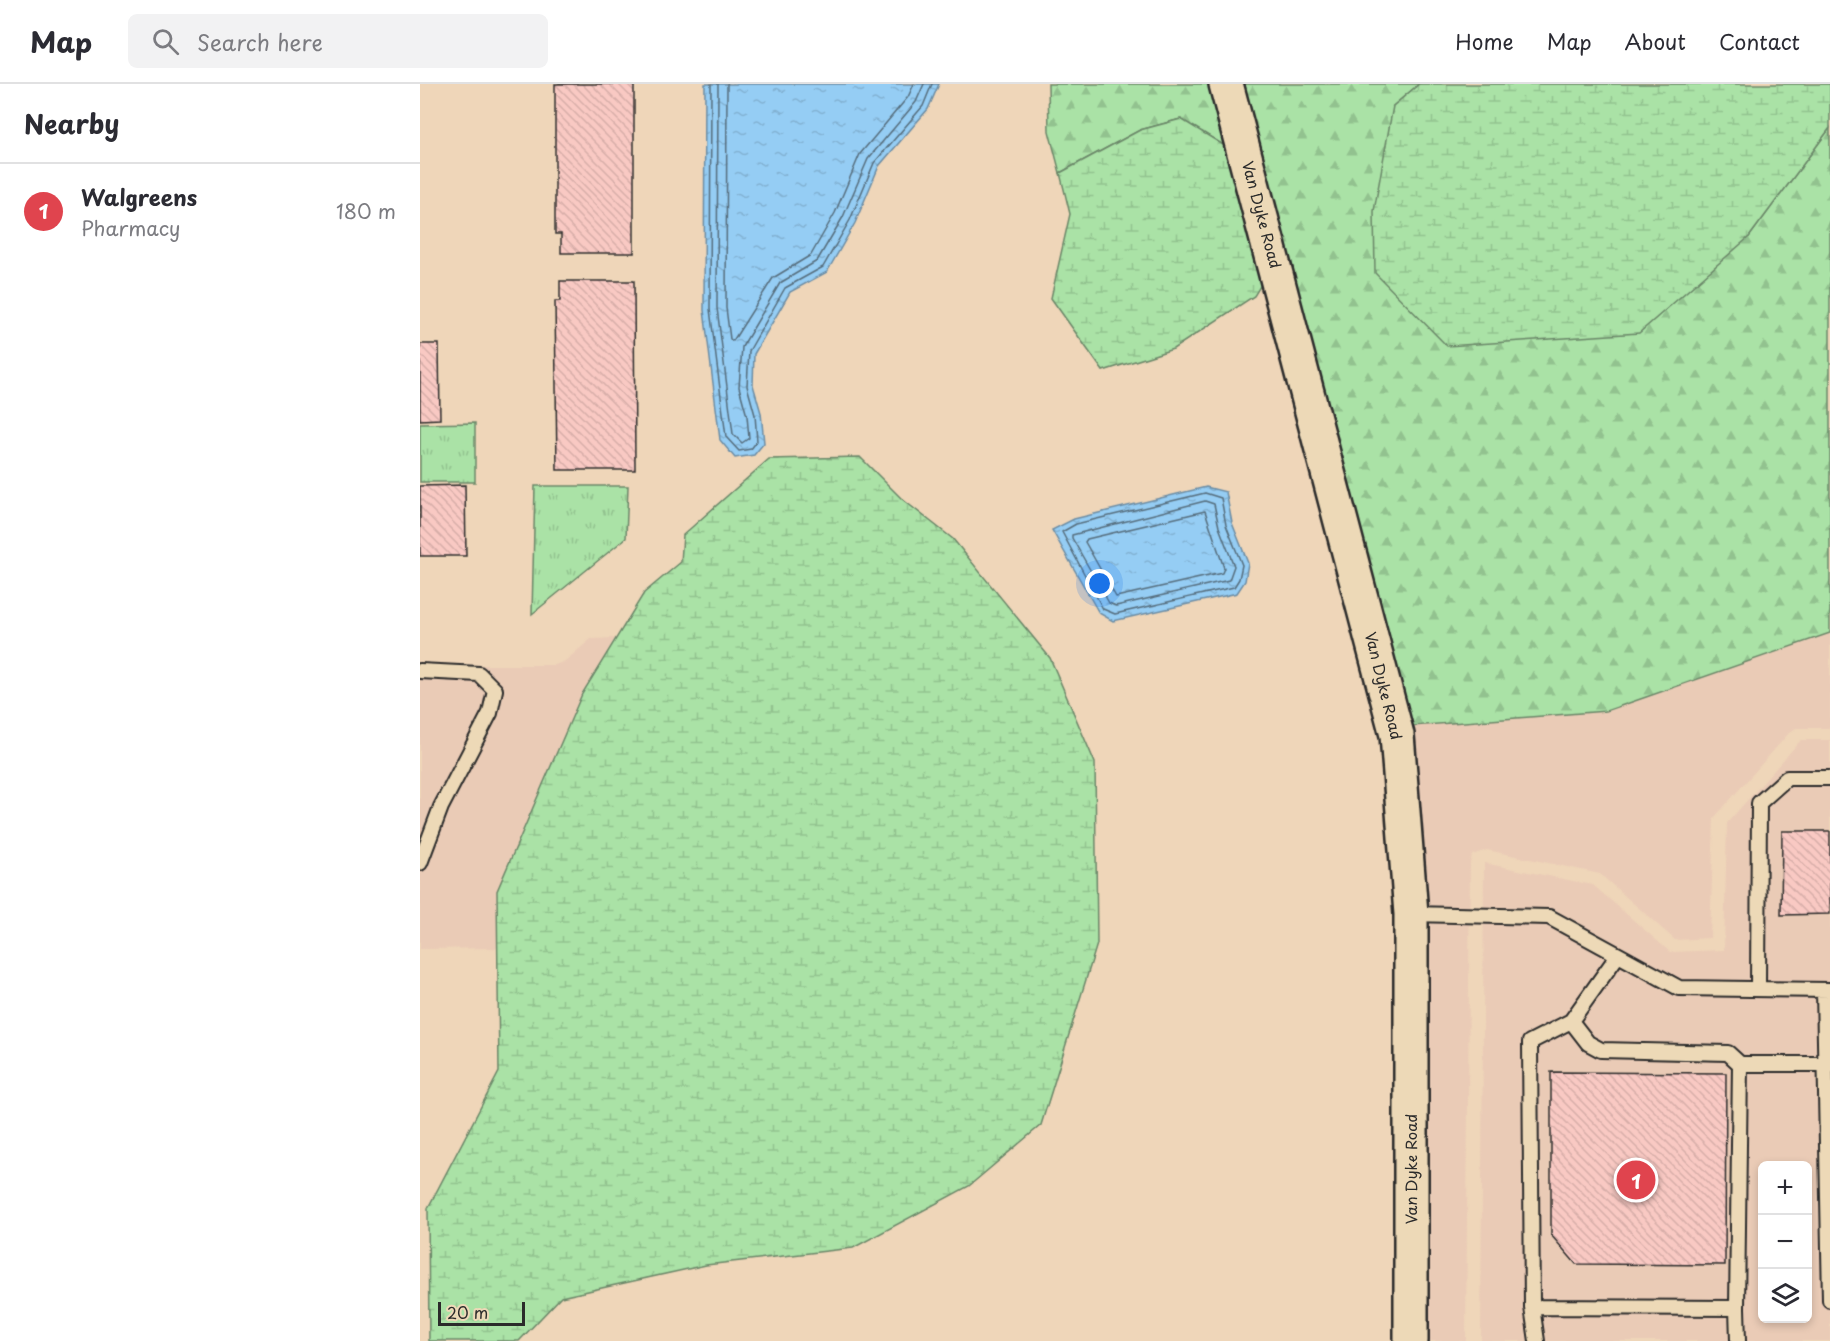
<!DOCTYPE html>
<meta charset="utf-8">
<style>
body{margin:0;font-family:"Playpen Sans",sans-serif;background:#f2f2f3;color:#2b2b33}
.controls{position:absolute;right:18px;bottom:18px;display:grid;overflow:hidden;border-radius:9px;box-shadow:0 3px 9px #0003}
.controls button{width:54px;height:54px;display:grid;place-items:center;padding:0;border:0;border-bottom:2px solid #e1e1e2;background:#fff;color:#2b2b33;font:30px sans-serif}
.scale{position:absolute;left:18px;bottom:15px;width:87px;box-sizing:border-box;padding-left:6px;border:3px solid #2b2b2b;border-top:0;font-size:16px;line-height:21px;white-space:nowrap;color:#2b2b2b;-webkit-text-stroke:4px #edd9b7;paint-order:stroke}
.you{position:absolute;left:680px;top:500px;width:21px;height:21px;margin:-15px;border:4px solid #fff;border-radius:50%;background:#1a73e8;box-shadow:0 0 0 9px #1a73e833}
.badge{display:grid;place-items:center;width:39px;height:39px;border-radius:50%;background:#1a73e8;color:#fff;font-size:20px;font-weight:700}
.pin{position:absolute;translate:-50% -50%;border:3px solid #fff;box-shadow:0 2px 6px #0006}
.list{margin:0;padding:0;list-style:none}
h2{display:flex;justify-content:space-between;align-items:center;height:78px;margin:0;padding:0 24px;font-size:26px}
h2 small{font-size:20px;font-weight:400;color:#7c7c81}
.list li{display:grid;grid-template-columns:39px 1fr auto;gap:18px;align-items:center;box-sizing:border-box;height:96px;padding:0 24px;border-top:2px solid #e1e1e2}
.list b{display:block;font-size:22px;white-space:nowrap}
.list p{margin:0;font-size:20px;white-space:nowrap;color:#7c7c81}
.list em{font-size:20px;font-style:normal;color:#7c7c81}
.icon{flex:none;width:33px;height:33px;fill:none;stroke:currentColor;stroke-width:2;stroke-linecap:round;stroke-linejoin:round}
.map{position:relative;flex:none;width:1410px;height:1257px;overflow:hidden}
header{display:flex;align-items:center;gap:36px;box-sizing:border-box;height:84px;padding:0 30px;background:#fff;border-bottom:2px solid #e1e1e2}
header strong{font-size:28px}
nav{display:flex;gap:33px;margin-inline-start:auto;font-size:21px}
.search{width:420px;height:54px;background:#f2f2f3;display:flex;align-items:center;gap:15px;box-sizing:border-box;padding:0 21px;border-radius:9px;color:#7c7c81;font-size:22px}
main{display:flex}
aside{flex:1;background:#fff}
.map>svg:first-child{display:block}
</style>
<header>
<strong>Map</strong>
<div class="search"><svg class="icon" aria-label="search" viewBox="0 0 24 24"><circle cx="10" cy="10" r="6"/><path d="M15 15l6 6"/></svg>Search here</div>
<nav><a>Home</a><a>Map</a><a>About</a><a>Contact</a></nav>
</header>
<main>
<aside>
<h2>Nearby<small></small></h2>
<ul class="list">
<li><span class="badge" style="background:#e0444e">1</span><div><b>Walgreens</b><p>Pharmacy</p></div><em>180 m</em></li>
</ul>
</aside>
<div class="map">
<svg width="1410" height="1257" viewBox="0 0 1410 1257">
<defs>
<pattern id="forest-firs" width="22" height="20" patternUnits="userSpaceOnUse" patternTransform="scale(1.5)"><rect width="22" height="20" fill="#aae2a6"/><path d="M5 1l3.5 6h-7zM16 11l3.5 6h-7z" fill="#92c28f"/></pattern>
<pattern id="wetland-marsh" width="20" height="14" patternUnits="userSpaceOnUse" patternTransform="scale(1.5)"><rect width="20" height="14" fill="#aae2a6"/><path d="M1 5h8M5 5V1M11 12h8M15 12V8" fill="none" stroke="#92c28f"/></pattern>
<pattern id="park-tufts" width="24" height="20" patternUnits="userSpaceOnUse" patternTransform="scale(1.5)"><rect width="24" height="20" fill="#aae2a6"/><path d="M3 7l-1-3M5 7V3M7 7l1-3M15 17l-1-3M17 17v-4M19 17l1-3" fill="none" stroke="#92c28f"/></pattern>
<pattern id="water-ripples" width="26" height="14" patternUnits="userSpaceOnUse" patternTransform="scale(1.5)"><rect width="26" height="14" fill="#95cdf4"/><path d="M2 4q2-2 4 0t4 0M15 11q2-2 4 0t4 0" fill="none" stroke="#81b0d1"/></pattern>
<pattern id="building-back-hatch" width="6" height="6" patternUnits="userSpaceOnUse" patternTransform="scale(1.5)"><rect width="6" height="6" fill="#f9c9c3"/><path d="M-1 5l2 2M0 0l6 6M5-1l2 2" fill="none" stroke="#d6ada8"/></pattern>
</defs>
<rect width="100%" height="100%" fill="#efd6b9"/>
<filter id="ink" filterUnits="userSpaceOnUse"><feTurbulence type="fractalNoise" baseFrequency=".0167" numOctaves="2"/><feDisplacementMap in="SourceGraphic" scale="12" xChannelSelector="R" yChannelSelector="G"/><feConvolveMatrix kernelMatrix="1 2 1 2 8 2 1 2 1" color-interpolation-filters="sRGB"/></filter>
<g filter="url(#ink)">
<path fill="#eacbb6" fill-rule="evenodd" d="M1405,549H1410V644H1376L1369,649L1294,734L1290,854L1255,856L1180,790L1067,766L1052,771L1050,779L1046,1257H1008L1009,842L992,642L1186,627Z
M196,554L162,610L77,806L78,864L0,865V581H135L145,577L171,555Z
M1381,656H1410V1257H1061L1064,779L1173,801L1250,868L1304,866L1307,739ZM1342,1082H1388V1234H1342Z"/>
<path fill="url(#forest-firs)" stroke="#6a8668" stroke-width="1.5" d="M628,0H789L805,62L760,35L720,46L640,89L629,47Z
M824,0H999L973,22L1329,153L1410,44V549L1186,627L992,642Z"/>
<path fill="url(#wetland-marsh)" stroke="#6a8668" stroke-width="1.5" d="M999,0H1410V44L1329,153L1219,249L1027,262L955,189L954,127L973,22Z
M761,35L805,62L842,199L834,212L753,265L683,287L631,214L650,130L640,89L720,46Z
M440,373L482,415L533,455L630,574L675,679L677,860L621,1041L549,1102L433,1164L286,1181L141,1213L99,1257H9L8,1124L79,988L77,807L162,610L224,509L261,478L263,451L349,375Z"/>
<path fill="url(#park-tufts)" stroke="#6a8668" stroke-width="1.5" d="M55,339V398H0V340Z
M115,402H208L206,454L112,530Z"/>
<path fill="url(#water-ripples)" stroke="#6b8ca4" stroke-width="1.5" d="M285,0H519L508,25L459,82L435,139L407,188L370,208L334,270L333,301L341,329L344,359L334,371L315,374L300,356L284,226Z
M786,403L806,408L812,439L828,479L825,497L817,509L693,537L679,529L632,446L654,435Z"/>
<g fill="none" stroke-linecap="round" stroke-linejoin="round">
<path stroke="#556c7b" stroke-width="1.5" d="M291,0L290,225L306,353L319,367L331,365L337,357L335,331L327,302L329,267L365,204L403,183L430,136L454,79L503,22L512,0
M298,0L297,224L313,350L322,359L329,354L327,332L319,303L322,263L360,199L397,177L423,133L448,75L496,18L504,0
M307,0L306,224L310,255L313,257L353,194L391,171L415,129L440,70L488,13L494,0
M785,409L801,414L806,441L822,481L819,495L814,503L695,530L683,525L642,448L656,440Z
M785,417L794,420L799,443L814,482L809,496L696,522L689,519L652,454V451Z
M785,427L804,484L802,489L696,513L665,458L667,455Z"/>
</g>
<path fill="url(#building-back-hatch)" stroke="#2b2b2b" stroke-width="1.5" d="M135,0H214V169H141V150H135Z
M140,197H214L215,386H137L135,217H140Z
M0,260H19L20,335L0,336Z
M45,401L46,472H0V402Z
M1362,747H1410V830L1361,831Z
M1131,988L1306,989L1305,1181L1156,1180L1131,1151Z"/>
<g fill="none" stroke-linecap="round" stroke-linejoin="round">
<g stroke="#2b2b2b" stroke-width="18">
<path id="lane" d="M0,587L59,590L75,606L70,629L21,723L0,779
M991,830L1129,833L1259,904L1410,906
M1338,905L1339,719L1367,694H1410
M1404,906L1410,1216
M1151,937L1168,959L1181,966L1308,969L1320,980L1317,1224
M1320,980H1405
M1112,1223L1317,1224L1318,1257
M1117,1257L1112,1223L1110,958L1151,937L1198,871"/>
</g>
<g stroke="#2b2b2b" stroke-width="38">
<path id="secondary" d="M806,0L977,651L991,830V1257"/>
</g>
<use href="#lane" stroke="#edd9b7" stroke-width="14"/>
<use href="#secondary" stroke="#edd9b7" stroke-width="33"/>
</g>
</g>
<g text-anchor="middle" stroke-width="4.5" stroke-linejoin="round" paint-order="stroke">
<g font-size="15" fill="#2b2b2b" stroke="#edd9b7">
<text transform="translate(841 131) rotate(75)" y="5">Van Dyke Road</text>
<text transform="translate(963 602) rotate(76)" y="5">Van Dyke Road</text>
<text transform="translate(992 1085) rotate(-90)" y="5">Van Dyke Road</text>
</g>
</g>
</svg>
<div class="controls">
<button>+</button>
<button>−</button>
<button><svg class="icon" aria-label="layers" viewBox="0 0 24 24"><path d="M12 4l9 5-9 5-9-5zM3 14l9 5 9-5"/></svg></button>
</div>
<div class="scale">20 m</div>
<div class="you"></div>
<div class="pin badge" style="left:1216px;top:1096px;background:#e0444e">1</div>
</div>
</main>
